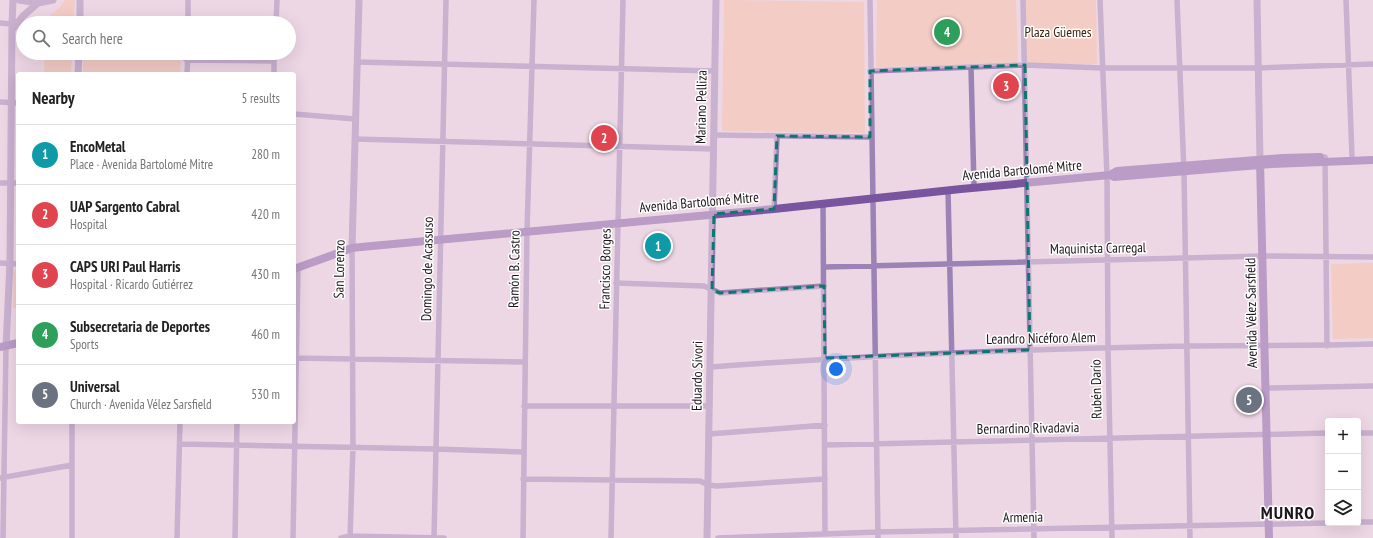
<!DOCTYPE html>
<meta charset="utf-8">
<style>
body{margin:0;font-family:"PT Sans Narrow",sans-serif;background:#f6f6f6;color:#222}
.controls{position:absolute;right:12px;bottom:12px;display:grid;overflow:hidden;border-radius:4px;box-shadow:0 4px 16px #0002}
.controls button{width:36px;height:36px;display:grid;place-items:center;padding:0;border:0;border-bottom:1px solid #e0e0e0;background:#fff;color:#222;font:20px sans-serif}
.you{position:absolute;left:836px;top:369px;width:14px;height:14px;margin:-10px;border:3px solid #fff;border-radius:50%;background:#1a73e8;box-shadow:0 0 0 6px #1a73e833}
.badge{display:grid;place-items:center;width:26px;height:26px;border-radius:50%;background:#0b8043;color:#fff;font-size:13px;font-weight:700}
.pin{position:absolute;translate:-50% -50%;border:2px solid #fff;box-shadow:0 1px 4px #0006}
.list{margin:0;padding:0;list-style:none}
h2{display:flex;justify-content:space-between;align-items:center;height:52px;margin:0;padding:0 16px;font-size:17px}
h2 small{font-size:13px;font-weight:400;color:#767676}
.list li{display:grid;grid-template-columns:26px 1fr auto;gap:12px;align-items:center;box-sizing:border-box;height:60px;padding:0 16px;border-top:1px solid #e0e0e0}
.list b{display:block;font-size:15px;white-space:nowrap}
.list p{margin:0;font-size:13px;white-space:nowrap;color:#767676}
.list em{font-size:13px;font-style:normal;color:#767676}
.icon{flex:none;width:22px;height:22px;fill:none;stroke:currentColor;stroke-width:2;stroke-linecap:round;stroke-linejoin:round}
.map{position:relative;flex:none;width:1373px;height:538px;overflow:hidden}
.search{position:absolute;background:#fff;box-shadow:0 4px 16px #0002;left:16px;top:16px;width:280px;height:44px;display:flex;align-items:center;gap:10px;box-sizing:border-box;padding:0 14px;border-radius:22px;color:#767676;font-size:15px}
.panel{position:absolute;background:#fff;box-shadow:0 4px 16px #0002;left:16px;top:72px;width:280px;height:352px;border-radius:4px}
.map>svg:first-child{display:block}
</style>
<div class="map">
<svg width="1373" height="538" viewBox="0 0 1373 538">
<rect width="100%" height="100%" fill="#eed7e5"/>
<path fill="#f8be9e" d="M65,0H75L73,23H46V19L59,8Z
M724,0L864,2L865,133L722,131Z
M877,0H1016L1018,64L876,67Z
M1025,0H1096L1097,64L1026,65Z
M45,53H72L71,74H44Z
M85,57L179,60L181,62L180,74H83V58Z
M1373,263V338L1333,339L1331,264Z
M16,269H18V308H13V271Z"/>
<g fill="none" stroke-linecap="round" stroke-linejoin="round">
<path stroke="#9b83b6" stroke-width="5.5" d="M870,0L878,538
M1023,0L1034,538
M1100,0L1107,176L1108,348L1112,538
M1177,0L1184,172L1190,538
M1346,0L1352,156
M0,23L12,24
M188,23V0
M276,23L277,0
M79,54L182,56L187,60L274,61
M357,62L714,71
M971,67L974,187
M870,71L1025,65L1102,68H1259L1373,64
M187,74L188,53
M274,74V53
M0,102L18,103
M294,114L355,119
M714,135L870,137
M355,139L714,149
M1325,157L1327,346
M0,183H18
M948,190L956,538
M823,204L825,533
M774,209L777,136
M0,263L18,264
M825,267L1263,256L1373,257
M616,283L704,286L720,293L824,286
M294,358L525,362
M711,367C869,355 1028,349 1186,346C1249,345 1311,346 1373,344
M1266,388L1373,386
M524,406H710
M1358,433H1373
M709,434L825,425
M180,444L435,449L523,452
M825,445L1328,433
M0,478L72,465
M523,479L700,481L708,485L717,486L825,479
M1358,522H1373
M3,538L6,346
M72,538V422
M177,538L180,422
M235,538L237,422
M293,538L298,268
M341,538L350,536L444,538
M350,538L353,447L352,248
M434,538L446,0
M523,538L527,231L534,0
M611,538L623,0
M718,538L877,532L1328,523"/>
<path stroke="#9b83b6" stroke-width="7" d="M19,0L38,3L53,0
M1257,0L1260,160
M80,23V0
M12,30L23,16L38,3
M78,74L79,53
M352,248L359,0
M6,346L10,263L12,24L13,0
M707,538L716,0"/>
<path stroke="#7a559f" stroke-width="8" d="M1260,160L1269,538
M1110,175L1117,171L1282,158L1320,157
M294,269L352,248L361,247L774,209L961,189L1110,175L1114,177L1272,164L1373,160
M0,347L18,343"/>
</g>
<path d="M0 0H1373V538H0ZM1025,65L1030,350L825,358L824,286L720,293L712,290L714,214L774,209L777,136L870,137V71Z" fill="#eed7e5" fill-opacity=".55" fill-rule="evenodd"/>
<path fill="none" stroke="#0f766e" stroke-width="3" stroke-dasharray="8 5" stroke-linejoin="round" d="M1025,65L1030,350L825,358L824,286L720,293L712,290L714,214L774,209L777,136L870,137V71Z"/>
<g text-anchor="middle" stroke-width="3" stroke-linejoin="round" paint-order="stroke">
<g font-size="14" fill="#43220e" stroke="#fff">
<text x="1058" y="37">Plaza Güemes</text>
</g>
<g font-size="14" fill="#1d151a" stroke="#fff">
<text transform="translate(701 107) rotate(-89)" y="5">Mariano Pelliza</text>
<text transform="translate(1022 170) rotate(-5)" y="5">Avenida Bartolomé Mitre</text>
<text transform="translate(699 202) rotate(-5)" y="5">Avenida Bartolomé Mitre</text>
<text transform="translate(1098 248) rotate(-1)" y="5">Maquinista Carregal</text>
<text transform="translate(339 269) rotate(-89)" y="5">San Lorenzo</text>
<text transform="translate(427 269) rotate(-89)" y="5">Domingo de Acassuso</text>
<text transform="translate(514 269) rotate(-89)" y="5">Ramón B. Castro</text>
<text transform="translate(605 269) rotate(-89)" y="5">Francisco Borges</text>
<text transform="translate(1251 313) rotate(-91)" y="5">Avenida Vélez Sarsfield</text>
<text transform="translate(1041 338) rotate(-1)" y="5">Leandro Nicéforo Alem</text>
<text transform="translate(697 376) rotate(-89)" y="5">Eduardo Sívori</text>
<text transform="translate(1096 389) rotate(-91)" y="5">Rubén Darío</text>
<text transform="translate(1028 428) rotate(-1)" y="5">Bernardino Rivadavia</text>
<text transform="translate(1023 517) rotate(-1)" y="5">Armenia</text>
</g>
<g font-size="18" font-weight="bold" letter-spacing="1" fill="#1d151a" stroke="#fff">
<text x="1288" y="519">MUNRO</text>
</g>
</g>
</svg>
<div class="controls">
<button>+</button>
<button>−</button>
<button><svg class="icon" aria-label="layers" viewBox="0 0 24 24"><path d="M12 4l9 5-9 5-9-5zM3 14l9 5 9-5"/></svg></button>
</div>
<div class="you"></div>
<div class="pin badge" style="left:658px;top:246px;background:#0f9aa8">1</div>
<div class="pin badge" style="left:604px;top:138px;background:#e0444e">2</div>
<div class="pin badge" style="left:1006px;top:86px;background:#e0444e">3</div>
<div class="pin badge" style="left:947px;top:32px;background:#2e9e5b">4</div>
<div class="pin badge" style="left:1249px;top:400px;background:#6b7280">5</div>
<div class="search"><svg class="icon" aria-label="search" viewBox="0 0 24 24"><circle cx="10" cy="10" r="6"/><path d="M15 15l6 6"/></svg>Search here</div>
<section class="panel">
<h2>Nearby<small>5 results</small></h2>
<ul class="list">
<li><span class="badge" style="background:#0f9aa8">1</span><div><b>EncoMetal</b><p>Place · Avenida Bartolomé Mitre</p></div><em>280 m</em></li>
<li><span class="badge" style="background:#e0444e">2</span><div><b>UAP Sargento Cabral</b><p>Hospital</p></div><em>420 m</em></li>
<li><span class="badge" style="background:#e0444e">3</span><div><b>CAPS URI Paul Harris</b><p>Hospital · Ricardo Gutiérrez</p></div><em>430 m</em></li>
<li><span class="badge" style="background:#2e9e5b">4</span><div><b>Subsecretaria de Deportes</b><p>Sports</p></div><em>460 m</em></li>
<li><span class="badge" style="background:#6b7280">5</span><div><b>Universal</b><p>Church · Avenida Vélez Sarsfield</p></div><em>530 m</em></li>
</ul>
</section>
</div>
